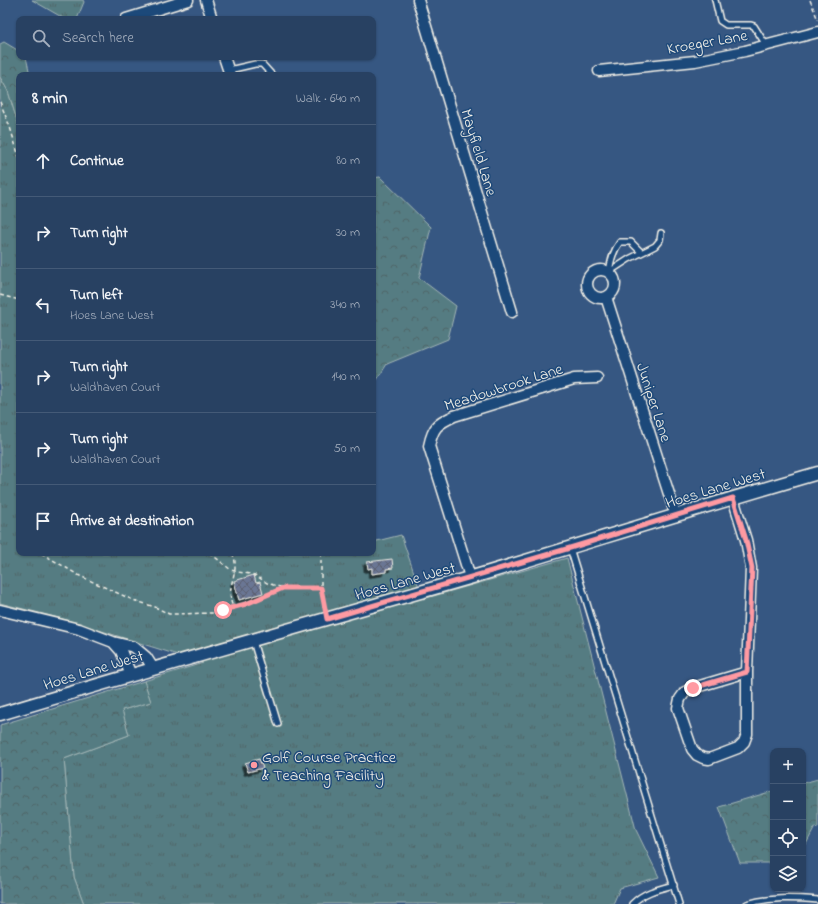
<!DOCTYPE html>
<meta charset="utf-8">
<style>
body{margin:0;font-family:"Indie Flower",sans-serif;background:#304868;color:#f1f3f6}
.controls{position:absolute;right:12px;bottom:12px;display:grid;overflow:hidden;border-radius:8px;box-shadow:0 1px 3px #0004}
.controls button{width:36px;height:36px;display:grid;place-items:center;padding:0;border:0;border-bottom:1px solid #445a77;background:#284162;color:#f1f3f6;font:20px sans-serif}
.stop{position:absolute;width:12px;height:12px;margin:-9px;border:3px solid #ff9aa2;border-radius:50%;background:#fff}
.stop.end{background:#ff9aa2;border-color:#fff;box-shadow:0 1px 4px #0008}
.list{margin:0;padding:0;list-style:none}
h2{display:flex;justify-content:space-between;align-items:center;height:52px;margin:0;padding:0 16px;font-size:17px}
h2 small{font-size:13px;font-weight:400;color:#a5afbe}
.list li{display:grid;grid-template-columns:26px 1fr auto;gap:12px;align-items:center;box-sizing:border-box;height:72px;padding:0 16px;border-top:1px solid #445a77}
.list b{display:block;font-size:15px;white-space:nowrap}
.list p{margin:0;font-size:13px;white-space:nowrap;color:#a5afbe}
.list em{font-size:13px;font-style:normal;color:#a5afbe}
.icon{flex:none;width:22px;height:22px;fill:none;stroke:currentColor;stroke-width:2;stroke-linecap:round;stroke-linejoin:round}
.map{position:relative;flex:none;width:818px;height:904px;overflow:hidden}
.search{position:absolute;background:#284162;box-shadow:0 1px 3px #0004;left:16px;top:16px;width:360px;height:44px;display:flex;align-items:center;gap:10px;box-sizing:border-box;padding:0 14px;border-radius:8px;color:#a5afbe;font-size:15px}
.panel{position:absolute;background:#284162;box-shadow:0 1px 3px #0004;left:16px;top:72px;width:360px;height:484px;border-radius:8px}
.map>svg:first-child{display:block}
</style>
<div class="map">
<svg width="818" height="904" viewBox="0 0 818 904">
<defs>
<pattern id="grass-tufts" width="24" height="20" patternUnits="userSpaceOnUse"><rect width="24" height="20" fill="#547c82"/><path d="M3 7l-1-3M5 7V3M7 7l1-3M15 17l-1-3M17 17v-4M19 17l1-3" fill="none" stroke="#4f6567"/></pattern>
<pattern id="forest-crowns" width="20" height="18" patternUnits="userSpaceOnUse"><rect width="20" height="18" fill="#547c82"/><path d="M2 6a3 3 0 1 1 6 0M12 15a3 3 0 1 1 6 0" fill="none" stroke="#4f6567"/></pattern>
<pattern id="building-cross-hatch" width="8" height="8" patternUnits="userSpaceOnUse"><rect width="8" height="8" fill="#6b7694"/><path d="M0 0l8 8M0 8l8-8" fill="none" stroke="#5c6171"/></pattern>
<filter id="shadow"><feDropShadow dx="-3.5" dy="3.5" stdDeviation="0" flood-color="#0009"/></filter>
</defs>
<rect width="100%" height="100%" fill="#365782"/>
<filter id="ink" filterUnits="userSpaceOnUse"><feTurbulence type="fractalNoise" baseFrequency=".025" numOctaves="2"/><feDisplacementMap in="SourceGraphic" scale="8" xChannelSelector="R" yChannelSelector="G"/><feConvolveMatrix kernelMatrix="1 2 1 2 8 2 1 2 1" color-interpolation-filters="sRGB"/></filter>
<g filter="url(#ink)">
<path fill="url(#grass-tufts)" stroke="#a4b6b5" d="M32,0H83L84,2L77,19H65Z
M0,77L8,91L19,127V553H373V542L401,535L423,599L567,558L636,830L659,877L620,888L613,904H84L74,877L64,759L129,735L122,710L151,702L144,681L203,663L67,620L0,603Z"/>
<path fill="url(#forest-crowns)" stroke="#a4b6b5" d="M4,42L19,51V57H26L30,75H19V127L8,91L0,77V44Z
M380,177L431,227L419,278L456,306L448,339L387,364L373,386V178Z
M144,681L151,702L122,710L129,735L64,759L74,877L84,904H0V725Z
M818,779V828L815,827L803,850V783Z
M773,791V863H740L719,807Z"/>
<path fill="url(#building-cross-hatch)" stroke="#f4f1e8" filter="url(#shadow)" d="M392,559L393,568L386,569V572L372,574V568L368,569L367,562Z
M254,575L256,583L260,582L263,593L239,600L234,581Z
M259,759L263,768L248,772L245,763Z"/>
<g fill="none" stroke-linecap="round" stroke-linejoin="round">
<g stroke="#f4f1e8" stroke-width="8">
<path id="service" d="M715,0L720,21L726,25H751L754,26L766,45
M229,70L255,64H262L272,75
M609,272L629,259L655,246L660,240L661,233
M609,272C611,260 613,251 620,242H631L641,252
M570,548L679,904
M253,641L278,724
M632,904C644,892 658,889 674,885
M747,904C769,897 794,898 818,900"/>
</g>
<g stroke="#f4f1e8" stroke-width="13">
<path id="minor" d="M206,0L212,19
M418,0L512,312
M126,19L188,0
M224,57L230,75
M599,71L695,61L745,51L818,32
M587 284a14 14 0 1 1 28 0a14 14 0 1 1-28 0Z
M606,297L676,516
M733,498L746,540L751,568L747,672
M470,577L429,446C433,427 437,424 454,416L574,379L597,378
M0,610L79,629L113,642L134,647L146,657L153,668
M113,642L121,651L131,675
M747,672V734L744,742L738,748L709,759L703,758L697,755L692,749L678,708L680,699L685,692L693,688Z"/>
</g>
<g stroke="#f4f1e8" stroke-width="15">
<path id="tertiary" d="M0,714C156,667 313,623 469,578C586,543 701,507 818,473"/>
</g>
<path stroke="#f4f1e8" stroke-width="1.5" stroke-dasharray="4 3" stroke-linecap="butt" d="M810,0L818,20
M0,102L10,127L19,157
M0,295L19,300
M41,553L80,576L133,600L155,607L169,614H174L213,613L246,604L283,588H321
M210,553L231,570L238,572L255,575L267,583L283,588
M232,553C242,570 224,587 233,607
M321,553V588L325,609"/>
<use href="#service" stroke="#1f4a7a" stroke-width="5"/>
<use href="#minor" stroke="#1f4a7a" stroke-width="10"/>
<use href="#tertiary" stroke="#1f4a7a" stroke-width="12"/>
</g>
</g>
<g fill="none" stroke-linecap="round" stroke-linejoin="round" filter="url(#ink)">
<path stroke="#ff9aa2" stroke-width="5" d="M223,610L246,604L283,588H321L327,619L570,548L733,498L746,540L752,568L747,672L693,688"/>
</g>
<circle fill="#ff9aa2" stroke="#1f4a7a" stroke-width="1.5" cx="254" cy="765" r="4"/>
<g text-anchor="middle" stroke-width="3" stroke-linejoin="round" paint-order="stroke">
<g font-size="16" fill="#f4f1e8" stroke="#1f4a7a">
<text transform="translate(707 41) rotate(-10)" y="6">Kroeger Lane</text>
<text transform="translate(480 152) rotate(73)" y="6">Mayfield Lane</text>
<text transform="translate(503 386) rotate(-18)" y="6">Meadowbrook Lane</text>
<text transform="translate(655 402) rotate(72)" y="6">Juniper Lane</text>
<text transform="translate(715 487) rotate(-17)" y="6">Hoes Lane West</text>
<text transform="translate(405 580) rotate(-16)" y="6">Hoes Lane West</text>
<text transform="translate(93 669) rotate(-17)" y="6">Hoes Lane West</text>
</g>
<g font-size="16" fill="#f4f1e8" stroke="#1f4a7a" text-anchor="start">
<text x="262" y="762">Golf Course Practice<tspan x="262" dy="18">&amp; Teaching Facility</tspan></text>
</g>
</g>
</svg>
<div class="controls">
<button>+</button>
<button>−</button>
<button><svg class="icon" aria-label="locate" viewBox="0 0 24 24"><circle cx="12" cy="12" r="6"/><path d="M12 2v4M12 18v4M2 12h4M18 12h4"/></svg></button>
<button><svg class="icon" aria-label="layers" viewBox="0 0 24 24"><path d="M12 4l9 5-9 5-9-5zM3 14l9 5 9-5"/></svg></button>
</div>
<div class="stop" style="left:223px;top:610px"></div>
<div class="stop end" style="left:693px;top:688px"></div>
<div class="search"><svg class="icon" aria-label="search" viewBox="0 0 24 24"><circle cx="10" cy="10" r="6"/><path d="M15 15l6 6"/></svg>Search here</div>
<section class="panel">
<h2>8 min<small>Walk · 640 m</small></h2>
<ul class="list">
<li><svg class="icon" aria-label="ahead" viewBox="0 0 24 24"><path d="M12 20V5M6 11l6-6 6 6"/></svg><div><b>Continue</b></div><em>80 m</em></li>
<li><svg class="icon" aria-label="right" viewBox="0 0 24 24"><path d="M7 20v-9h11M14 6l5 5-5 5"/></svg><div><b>Turn right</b></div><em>30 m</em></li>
<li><svg class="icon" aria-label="left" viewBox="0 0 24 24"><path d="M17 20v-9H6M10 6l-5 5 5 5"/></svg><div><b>Turn left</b><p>Hoes Lane West</p></div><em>340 m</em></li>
<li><svg class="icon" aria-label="right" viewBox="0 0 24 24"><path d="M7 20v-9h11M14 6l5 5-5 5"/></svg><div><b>Turn right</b><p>Waldhaven Court</p></div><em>140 m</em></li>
<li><svg class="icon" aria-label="right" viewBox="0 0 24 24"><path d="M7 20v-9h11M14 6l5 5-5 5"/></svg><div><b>Turn right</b><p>Waldhaven Court</p></div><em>50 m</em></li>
<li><svg class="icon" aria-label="arrive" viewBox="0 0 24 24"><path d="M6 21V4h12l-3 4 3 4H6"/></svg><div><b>Arrive at destination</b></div></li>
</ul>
</section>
</div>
